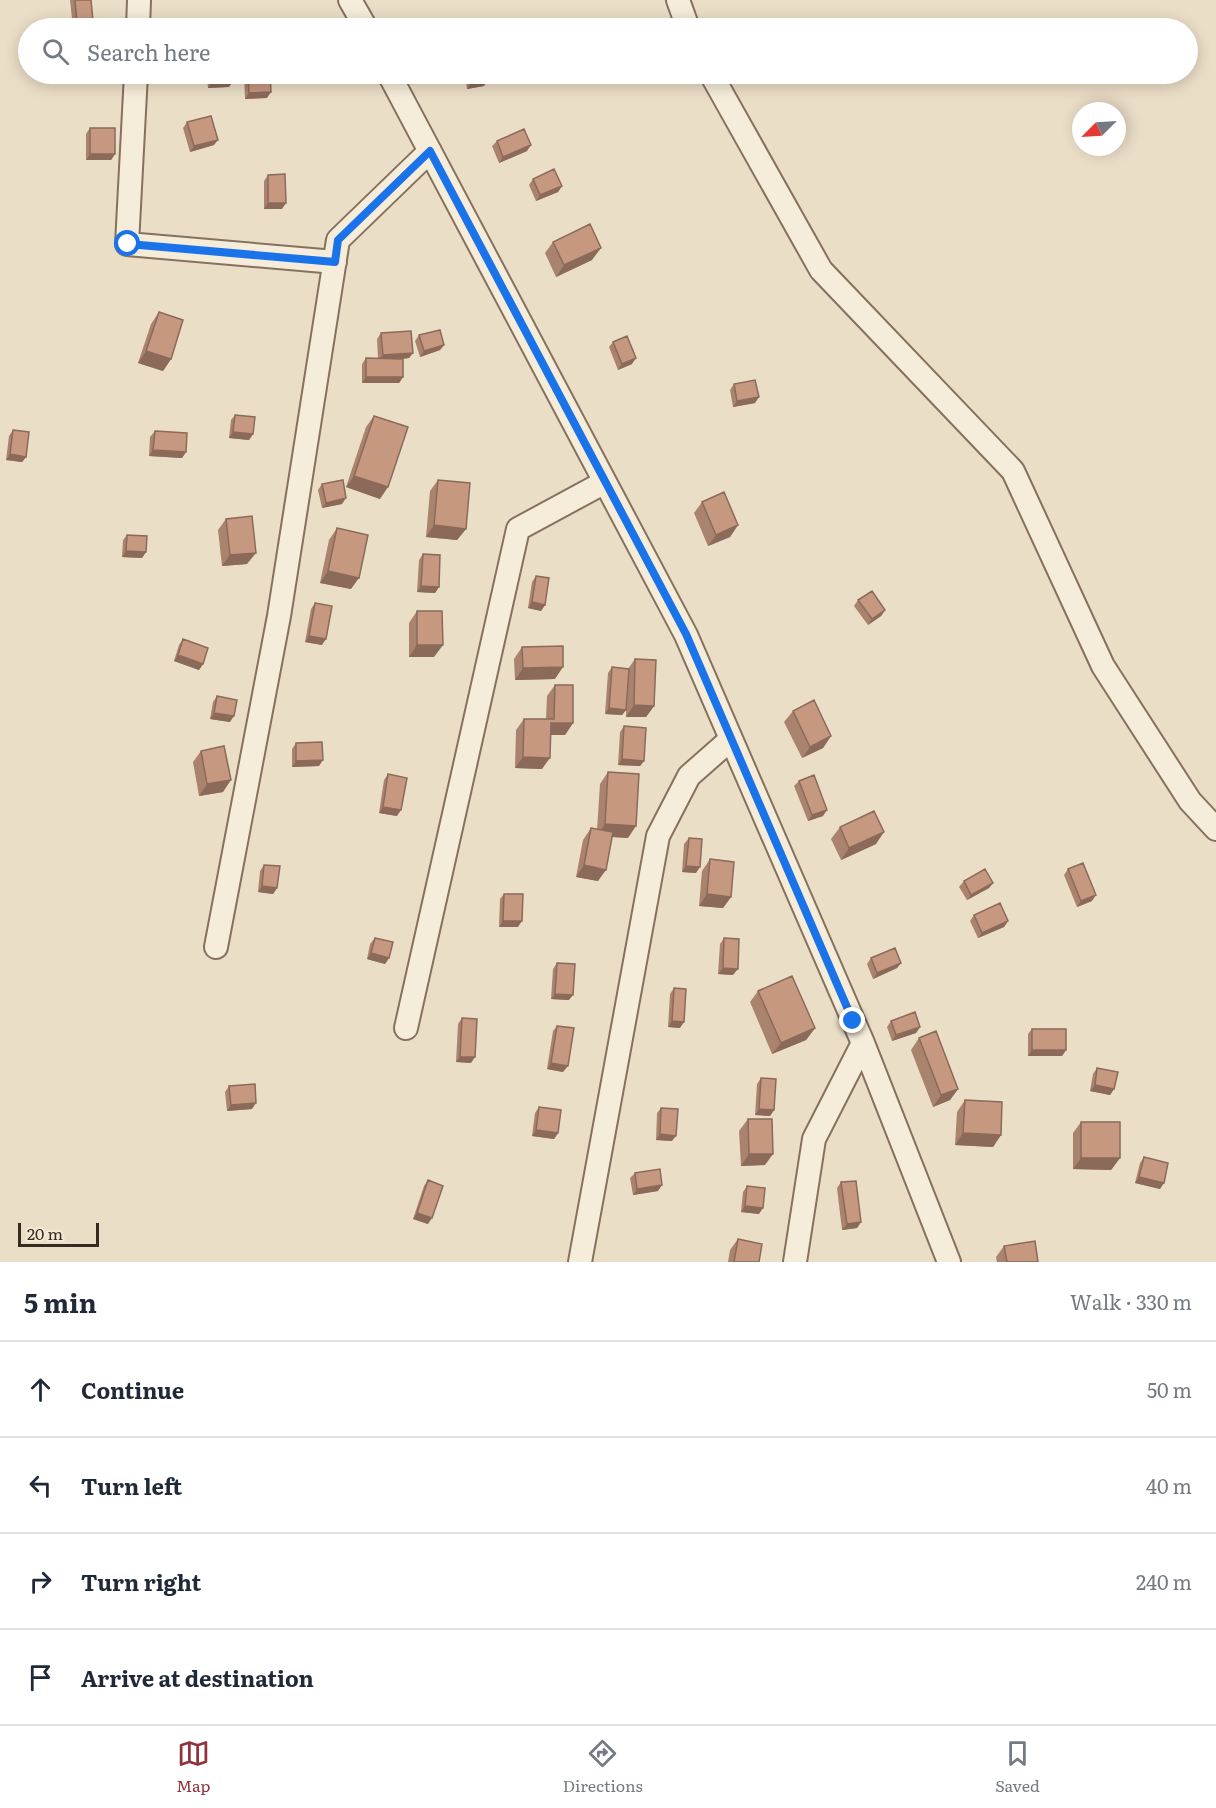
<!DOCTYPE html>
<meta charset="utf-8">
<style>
body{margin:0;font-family:Literata,serif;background:#f2f2f3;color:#1f2937}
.compass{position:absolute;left:1072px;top:102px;width:54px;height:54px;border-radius:50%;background:#fff;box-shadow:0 3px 15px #0003;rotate:246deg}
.scale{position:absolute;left:18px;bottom:15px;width:81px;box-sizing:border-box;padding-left:6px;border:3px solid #372a21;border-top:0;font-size:16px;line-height:21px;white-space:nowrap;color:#372a21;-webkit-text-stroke:4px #f3e9d7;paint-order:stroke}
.stop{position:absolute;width:18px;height:18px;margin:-14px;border:4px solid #1a73e8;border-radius:50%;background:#fff}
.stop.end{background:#1a73e8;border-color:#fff;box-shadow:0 2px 6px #0008}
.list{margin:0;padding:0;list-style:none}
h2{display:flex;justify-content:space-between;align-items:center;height:78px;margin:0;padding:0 24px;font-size:26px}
h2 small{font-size:20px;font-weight:400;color:#747a83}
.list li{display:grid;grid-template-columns:39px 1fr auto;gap:18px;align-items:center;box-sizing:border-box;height:96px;padding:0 24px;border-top:2px solid #e0e1e3}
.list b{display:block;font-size:22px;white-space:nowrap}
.list em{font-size:20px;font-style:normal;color:#747a83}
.icon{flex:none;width:33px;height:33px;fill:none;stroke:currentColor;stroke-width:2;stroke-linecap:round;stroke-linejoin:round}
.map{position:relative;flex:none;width:1216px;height:1262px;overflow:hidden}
.search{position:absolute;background:#fff;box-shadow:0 3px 15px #0003;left:18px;right:18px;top:18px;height:66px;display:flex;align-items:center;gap:15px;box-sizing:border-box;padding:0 21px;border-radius:33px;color:#747a83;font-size:22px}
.sheet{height:462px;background:#fff}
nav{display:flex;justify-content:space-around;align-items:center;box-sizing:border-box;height:84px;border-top:2px solid #e0e1e3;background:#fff;font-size:16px;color:#747a83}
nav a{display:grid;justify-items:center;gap:3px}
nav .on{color:#90333a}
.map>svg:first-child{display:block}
</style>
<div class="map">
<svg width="1216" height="1262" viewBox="0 0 1216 1262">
<rect width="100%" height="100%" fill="#ebdec7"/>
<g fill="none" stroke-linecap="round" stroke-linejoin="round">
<g stroke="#86705e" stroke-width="26">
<path id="minor" d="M350,0L366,28
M678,0L688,28
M138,28L139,0
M136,74L127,244L335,262
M389,74L686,635L863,1043L949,1262
M711,74L821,270L1013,471L1103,666L1190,801L1216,829
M216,947L279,616L338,240L430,151
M406,1028L518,529L605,482
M580,1262L658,836L689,776L731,739
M795,1262L814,1139L863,1043"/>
</g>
<use href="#minor" stroke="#f6ecda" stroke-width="22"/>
</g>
<path fill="#aa836e" d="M70,0H91L89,27L73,28Z
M207,74H233V81L229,87L208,88Z
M244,74H270L267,98L245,99Z
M465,74H487L484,86L467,89Z
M187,122L214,145L190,152L183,128Z
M90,128L115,154L111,160H86V134Z
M497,141L527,151L499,163L492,146Z
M268,175L282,209H264V181Z
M533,179L562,186L558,192L536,201L529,185Z
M553,242L592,260L556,277L545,253Z
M159,312L171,359L163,371L138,363L151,324Z
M381,333L413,353L409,358L403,359V377L399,383H362V364L366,358H378L377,339Z
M419,335L444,345L440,350L420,357L415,341Z
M613,342L632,364L618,370L609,347Z
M734,384L755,403L733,407L730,390Z
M235,415L253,434L249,440L229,438L231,420Z
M374,416L380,499L346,487L366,427Z
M13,430L26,457L22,462L6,460L9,436Z
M155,431L186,452L182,458L149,456L150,437Z
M438,480L466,529L457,540L426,537L430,491Z
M322,484L342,504L322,508L318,490Z
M702,502L738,525L730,537L708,546L694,513Z
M226,519L247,564L222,566L218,530Z
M337,528L351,589L320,583L329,540Z
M127,535L146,552L142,558L122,557L123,540Z
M423,554L439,587L435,593L417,592L419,560Z
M536,576L545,605L541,611L528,608L532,582Z
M858,600L885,610L881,616L868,625L854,606Z
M315,603L322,645L305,642L311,609Z
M417,611L434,657H409V623Z
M183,639L203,664L199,670L174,661L179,645Z
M522,647L555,679L515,680L514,659Z
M635,659L654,706L646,717H626V710L622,715L605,714L608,673L612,667L628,669Z
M555,685L573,723L565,735H551L542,769L515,768L516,730L524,719H546L547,696Z
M217,696L230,722L210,719L213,702Z
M793,711L831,736L823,748L802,758L784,722Z
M624,726L644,761L640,766L618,765L620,732Z
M296,743L319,766L292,767V749Z
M201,751L223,792L199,796L193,762Z
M608,772L628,838L612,837L598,881L576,877L583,840L591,828L597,830L600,784Z
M388,774L397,816L379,813L384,780Z
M799,781L823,816L808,821L794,786Z
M840,827L876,844L841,860L831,839Z
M689,838L696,873L682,872L684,844Z
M710,859L731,897L723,908L699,906L702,871Z
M264,865L277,888L273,894L258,892L260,871Z
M1068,869L1092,901L1077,907L1064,875Z
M964,881L993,883L989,888L967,900L959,887Z
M504,894L518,927H499L500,899Z
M974,915L1008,921L1004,927L978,938L970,921Z
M375,938L389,958L385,964L367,959L370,944Z
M724,938L733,975L718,974L720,944Z
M871,958L901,963L897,968L873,979L867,964Z
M557,963L569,1000L551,999L553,969Z
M674,988L680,1028L668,1027L670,994Z
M758,991L815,1028L806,1040L772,1054L750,1002Z
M462,1018L471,1063L456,1062L458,1024Z
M891,1021L920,1027L916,1033L892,1041L887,1027Z
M557,1026L563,1072L547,1069L553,1031Z
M1032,1029L1066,1050L1062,1056H1028V1034Z
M919,1038L958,1089L950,1100L933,1107L911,1050Z
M1097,1068L1114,1089L1110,1095L1090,1091L1093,1074Z
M761,1078L774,1110L770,1116L755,1115L757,1084Z
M229,1086L252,1109L227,1111L225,1092Z
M965,1100L1001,1135L993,1147L955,1145L957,1112Z
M539,1107L558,1133L554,1139L532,1136L535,1113Z
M661,1108L672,1141L656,1140L657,1113Z
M748,1119L765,1165L741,1166L739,1131Z
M1081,1122L1120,1158L1111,1170L1073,1169V1133Z
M1144,1157L1160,1189L1135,1183L1140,1163Z
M635,1173L658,1191L633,1195L630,1178Z
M428,1180V1224L413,1219L424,1186Z
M841,1182L861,1222L857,1228L842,1230L837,1188Z
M747,1186L759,1214L741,1212L743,1192Z
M738,1239L759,1262H728L730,1250Z
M1004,1246L1038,1262H997L996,1257Z"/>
<path fill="#8b6a5a" d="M93,21L89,27L73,28L77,23Z
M488,80L484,86L467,89L471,83Z
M233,81L229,87L208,88L212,82Z
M271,92L267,98L245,99L249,93Z
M218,140L214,145L190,152L194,146Z
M531,145L527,151L499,163L503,157Z
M90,154H115L111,160H86Z
M562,186L558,192L536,201L540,195Z
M268,203H286L282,209H264Z
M601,248L592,260L556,277L564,265Z
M444,345L440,350L420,357L424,351Z
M146,351L171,359L163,371L138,363Z
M413,353L409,358L378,361L383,355Z
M636,358L632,364L618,370L622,364Z
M366,377H403L399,383H362Z
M759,397L755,403L733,407L737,401Z
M233,432L253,434L249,440L229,438Z
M153,450L186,452L182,458L149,456Z
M10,454L26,457L22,462L6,460Z
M354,476L388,487L380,499L346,487Z
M346,498L342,504L322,508L326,503Z
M434,525L466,529L457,540L426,537Z
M738,525L730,537L708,546L716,535Z
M126,551L146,552L142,558L122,557Z
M256,553L247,564L222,566L230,555Z
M328,571L359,578L351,589L320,583Z
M421,586L439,587L435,593L417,592Z
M532,602L545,605L541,611L528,608Z
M885,610L881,616L868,625L872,619Z
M309,636L326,639L322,645L305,642Z
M417,645H443L434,657H409Z
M178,655L203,664L199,670L174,661Z
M563,667L555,679L515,680L523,668Z
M634,705L654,706L646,717H626Z
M609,708L626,710L622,715L605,714Z
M214,713L234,716L230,722L210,719Z
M551,723H573L565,735H543Z
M831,736L823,748L802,758L810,747Z
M523,757L550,758L542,769L515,768Z
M622,759L644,761L640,766L618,765Z
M323,760L319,766L292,767L296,761Z
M231,780L223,792L199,796L207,784Z
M383,807L401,810L397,816L379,813Z
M827,810L823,816L808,821L812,815Z
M605,824L636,826L628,838L597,836Z
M884,832L876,844L841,860L849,848Z
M584,865L606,870L598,881L576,877Z
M686,866L700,867L696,873L682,872Z
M993,883L989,888L967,900L971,895Z
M262,886L277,888L273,894L258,892Z
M707,894L731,897L723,908L699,906Z
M1096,895L1092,901L1077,907L1081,901Z
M503,921H522L518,927H499Z
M1008,921L1004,927L978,938L982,933Z
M371,953L389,958L385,964L367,959Z
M901,963L897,968L873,979L877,973Z
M723,968L738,969L733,975L718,974Z
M555,994L573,995L569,1000L551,999Z
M672,1021L684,1022L680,1028L668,1027Z
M920,1027L916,1033L892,1041L896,1035Z
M815,1028L806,1040L772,1054L781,1043Z
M1032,1050H1066L1062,1056H1028Z
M460,1057H475L471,1063L456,1062Z
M551,1063L568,1066L563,1072L547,1069Z
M1095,1085L1114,1089L1110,1095L1090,1091Z
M958,1089L950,1100L933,1107L941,1095Z
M256,1103L252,1109L227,1111L231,1105Z
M759,1109L774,1110L770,1116L755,1115Z
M536,1130L558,1133L554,1139L532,1136Z
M963,1133L1001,1135L993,1147L955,1145Z
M660,1134L676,1136L672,1141L656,1140Z
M749,1154H773L765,1165L741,1166Z
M1081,1158H1120L1111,1170L1073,1169Z
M1139,1177L1164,1183L1160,1189L1135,1183Z
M662,1185L658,1191L633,1195L637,1189Z
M745,1206L763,1208L759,1214L741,1212Z
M417,1213L432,1218L428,1224L413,1219Z
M861,1222L857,1228L842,1230L847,1224Z"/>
<path fill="#c69880" stroke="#8b6a5a" stroke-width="1.5" d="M75,0H91L93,21L77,23Z
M211,74H233V81L212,82Z
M248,74H270L271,92L249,93Z
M470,74H487L488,80L471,83Z
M211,116L218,140L194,146L187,122Z
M90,128H115V154H90Z
M524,129L531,145L503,157L497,141Z
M554,169L562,186L540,195L533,179Z
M285,174L286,203H268V175Z
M590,224L601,248L564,265L553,242Z
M159,312L183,320L171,359L146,351Z
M440,330L444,345L424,351L419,335Z
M411,331L413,353L383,355L381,333Z
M627,336L636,358L622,364L613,342Z
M366,358L403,359V377H366Z
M755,380L759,397L737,401L734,384Z
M235,415L255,417L253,434L233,432Z
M374,416L408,427L388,487L354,476Z
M13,430L29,432L26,457L10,454Z
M155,431L187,433L186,452L153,450Z
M343,480L346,498L326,503L322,484Z
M438,480L470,483L466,529L434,525Z
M724,492L738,525L716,535L702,502Z
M252,516L256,553L230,555L226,519Z
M337,528L368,535L359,578L328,571Z
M127,535L147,536L146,552L126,551Z
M423,554L440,555L439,587L421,586Z
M536,576L549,578L545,605L532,602Z
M872,591L885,610L872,619L858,600Z
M315,603L332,606L326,639L309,636Z
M417,611H442L443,645H417Z
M183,639L208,648L203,664L178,655Z
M563,646V667L523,668L522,647Z
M635,659L656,660L654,706L634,705Z
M612,667L629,669L626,710L609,708Z
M555,685H573V723H551L550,758L523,757L524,719H554Z
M217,696L237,700L234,716L214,713Z
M814,700L831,736L810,747L793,711Z
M624,726L646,728L644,761L622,759Z
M322,742L323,760L296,761V743Z
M224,746L231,780L207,784L201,751Z
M608,772L639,774L636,826L605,824Z
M388,774L407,778L401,810L383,807Z
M814,775L827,810L812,815L799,781Z
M874,811L884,832L849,848L840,827Z
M591,828L613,832L606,870L584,865Z
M689,838L702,839L700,867L686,866Z
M710,859L734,862L731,897L707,894Z
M1083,863L1096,895L1081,901L1068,869Z
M264,865L280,866L277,888L262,886Z
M985,869L993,883L971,895L964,881Z
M504,894H523L522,921H503Z
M1000,903L1008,921L982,933L974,915Z
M375,938L393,942L389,958L371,953Z
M724,938L739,939L738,969L723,968Z
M895,948L901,963L877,973L871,958Z
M557,963L575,964L573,995L555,994Z
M792,976L815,1028L781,1043L758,991Z
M674,988L686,989L684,1022L672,1021Z
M915,1012L920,1027L896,1035L891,1021Z
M462,1018L477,1019L475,1057H460Z
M557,1026L574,1028L568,1066L551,1063Z
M1032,1029H1066V1050H1032Z
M936,1031L958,1089L941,1095L919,1038Z
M1097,1068L1118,1072L1114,1089L1095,1085Z
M761,1078L776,1079L774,1110L759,1109Z
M255,1084L256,1103L231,1105L229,1086Z
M965,1100L1002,1102L1001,1135L963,1133Z
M539,1107L561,1110L558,1133L536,1130Z
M661,1108L678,1109L676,1136L660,1134Z
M748,1119H772L773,1154H749Z
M1081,1122H1120V1158H1081Z
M1144,1157L1168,1163L1164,1183L1139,1177Z
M660,1169L662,1185L637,1189L635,1173Z
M428,1180L443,1186L432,1218L417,1213Z
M856,1181L861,1222L847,1224L841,1182Z
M747,1186L765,1188L763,1208L745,1206Z
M738,1239L762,1244L759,1262H734Z
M1035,1241L1038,1262H1007L1004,1246Z"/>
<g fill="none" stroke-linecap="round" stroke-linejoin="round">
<path stroke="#1a73e8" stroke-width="8" d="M128,244L335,262L338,240L430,151L686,634L853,1021"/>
</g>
</svg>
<svg class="compass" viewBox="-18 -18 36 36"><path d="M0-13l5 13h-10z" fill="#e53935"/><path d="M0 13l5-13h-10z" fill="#747a83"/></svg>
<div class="scale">20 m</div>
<div class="stop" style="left:128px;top:244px"></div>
<div class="stop end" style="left:853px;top:1021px"></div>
<div class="search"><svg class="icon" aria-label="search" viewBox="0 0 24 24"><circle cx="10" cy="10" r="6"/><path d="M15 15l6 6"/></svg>Search here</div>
</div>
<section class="sheet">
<h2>5 min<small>Walk · 330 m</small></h2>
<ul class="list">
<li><svg class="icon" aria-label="ahead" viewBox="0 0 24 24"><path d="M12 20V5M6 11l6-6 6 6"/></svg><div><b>Continue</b></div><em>50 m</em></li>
<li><svg class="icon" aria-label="left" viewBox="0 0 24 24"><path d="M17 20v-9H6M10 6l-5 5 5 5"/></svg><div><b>Turn left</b></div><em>40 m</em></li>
<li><svg class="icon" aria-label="right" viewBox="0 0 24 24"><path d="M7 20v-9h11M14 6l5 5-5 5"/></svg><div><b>Turn right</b></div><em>240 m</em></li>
<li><svg class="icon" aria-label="arrive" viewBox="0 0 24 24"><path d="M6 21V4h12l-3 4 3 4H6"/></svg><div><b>Arrive at destination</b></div></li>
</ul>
</section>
<nav>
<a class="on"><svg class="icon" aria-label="map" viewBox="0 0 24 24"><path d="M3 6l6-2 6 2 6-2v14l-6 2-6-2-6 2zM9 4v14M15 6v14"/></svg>Map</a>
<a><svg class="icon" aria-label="directions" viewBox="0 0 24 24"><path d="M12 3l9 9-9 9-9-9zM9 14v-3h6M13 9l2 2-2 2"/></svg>Directions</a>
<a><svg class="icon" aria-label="saved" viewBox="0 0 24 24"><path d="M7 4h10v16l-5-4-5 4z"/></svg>Saved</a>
</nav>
